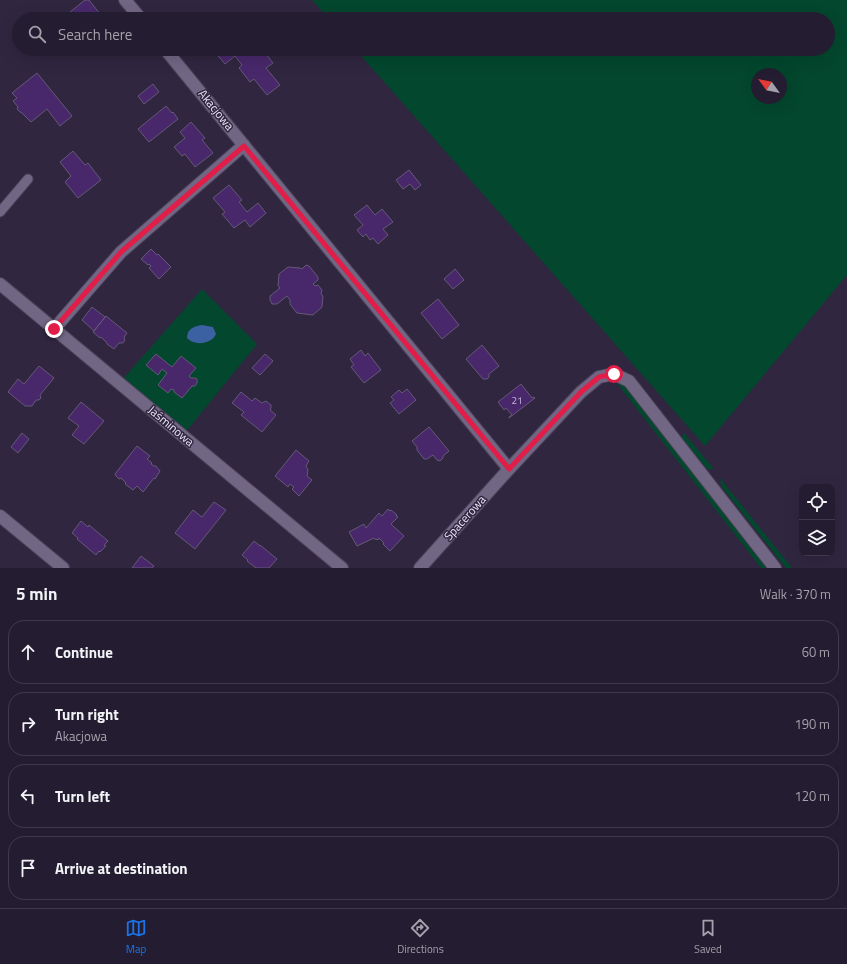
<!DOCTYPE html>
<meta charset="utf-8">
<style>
body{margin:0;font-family:"Titillium Web",sans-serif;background:#2c2538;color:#f1f3f6}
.controls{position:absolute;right:12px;bottom:12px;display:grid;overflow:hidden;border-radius:8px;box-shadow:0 4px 16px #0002}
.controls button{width:36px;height:36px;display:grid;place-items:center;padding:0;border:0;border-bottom:1px solid #413a4c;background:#241c30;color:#f1f3f6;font:20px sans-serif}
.compass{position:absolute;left:751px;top:68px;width:36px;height:36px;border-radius:50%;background:#241c30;box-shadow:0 4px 16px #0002;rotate:303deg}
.stop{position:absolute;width:12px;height:12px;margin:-9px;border:3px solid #e11d48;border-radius:50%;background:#fff}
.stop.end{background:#e11d48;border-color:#fff;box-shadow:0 1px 4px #0008}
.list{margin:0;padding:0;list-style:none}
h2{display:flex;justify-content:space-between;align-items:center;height:52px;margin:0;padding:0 16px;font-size:17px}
h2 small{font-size:13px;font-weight:400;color:#a3a1ab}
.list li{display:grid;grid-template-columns:26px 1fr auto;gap:12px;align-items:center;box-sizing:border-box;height:64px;margin:0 8px 8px;padding:0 8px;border:1px solid #413a4c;border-radius:16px}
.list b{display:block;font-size:15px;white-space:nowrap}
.list p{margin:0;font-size:13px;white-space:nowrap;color:#a3a1ab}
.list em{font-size:13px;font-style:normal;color:#a3a1ab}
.icon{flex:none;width:22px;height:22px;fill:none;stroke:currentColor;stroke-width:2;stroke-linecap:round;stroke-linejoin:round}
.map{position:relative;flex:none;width:847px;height:568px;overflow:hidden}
.search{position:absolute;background:#241c30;box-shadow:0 4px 16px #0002;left:12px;right:12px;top:12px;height:44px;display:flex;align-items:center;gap:10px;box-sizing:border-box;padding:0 14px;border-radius:22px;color:#a3a1ab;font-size:15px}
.sheet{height:340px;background:#241c30}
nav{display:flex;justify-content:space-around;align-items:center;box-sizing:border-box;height:56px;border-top:1px solid #413a4c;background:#241c30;font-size:11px;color:#a3a1ab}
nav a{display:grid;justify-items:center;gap:2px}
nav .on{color:#1a73e8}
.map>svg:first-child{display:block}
</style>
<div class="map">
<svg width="847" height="568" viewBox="0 0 847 568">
<rect width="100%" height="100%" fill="#302640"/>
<path fill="#03472e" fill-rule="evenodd" d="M312,0H847V275L705,446L355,49H828V19H329ZM757,74H781V98H757Z
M202,289L257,344L185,433L122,380Z
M612,377L622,381L769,568H761Z
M684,433L714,469H707L681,437Z
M720,478L792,568H786L721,486Z"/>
<path fill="#3c61a2" d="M202,325L213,327L216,334C213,342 201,345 193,342C192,342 188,339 187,338C187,329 194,326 202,325Z"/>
<path fill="#48286b" stroke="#645976" d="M85,0H89L104,19H76L70,12Z
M217,49H250L255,55L262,49L273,63L266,68L280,85L267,95L254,79L250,82L239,68L242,65L235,56L225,64L214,51Z
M37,73L72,116L60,126L47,109L31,122L22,113L20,112L17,109L18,107L13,101L17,98L12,93Z
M153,84L159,92L144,104L138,96Z
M166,106L172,113L173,112L178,119L149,142L138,129Z
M191,122L205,138L202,140L213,153L195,167L185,154L182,156L174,147L185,138L180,132Z
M73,151L85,165L88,163L101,180L78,198L65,182L71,176L60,162Z
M409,170L421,185L415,190L410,184L403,189L396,180Z
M229,185L242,200L239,202L247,212L258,203L266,213L250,227L245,220L234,228L222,214L225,212L213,198Z
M367,205L375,215L382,209L393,222L383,229L388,235L378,244L373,238L370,240L366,234L363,237L357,230L363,225L354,215Z
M151,249L157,255L158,254L171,267L159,279L149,268L151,266L149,264L148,265L141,259Z
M306,265L309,266L318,277V280L313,284L315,286L318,285L322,290L321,294L323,296L322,307L313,315L297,313L290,304V300L287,296L277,304H272L270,300V296L280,288L278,286L279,274L288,267L300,268L302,269Z
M455,269L464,280L453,289L444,279Z
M438,299L459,325L442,339L421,313Z
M92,307L105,317L94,331L82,320Z
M106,316L127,333L124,337L125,340L123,343H119L114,349L107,344V343L101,337L100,338L93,332Z
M482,345L499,366L489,374V377L487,379H483L466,359Z
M361,350L365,356L368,353L381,370L364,383L351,367L354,365L350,359Z
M156,354L172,367L181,356L196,368L189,376L191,378H195L197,379V383L195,386H192L182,398L174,392V390L171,389L168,393L158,385L167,373L162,369L158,375L146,365Z
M265,354L273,361L260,375L252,368Z
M39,366L54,378L40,395L41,398L39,400H36L32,406H25L8,392L18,379L24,384Z
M521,384L532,398L534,397L535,398L509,418V417L512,415L506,408L504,410L498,402Z
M407,389L416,400L399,414L390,403L394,400L391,397L399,390L402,393Z
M241,392L252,401L255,398L262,403L266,401L271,405V408L270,410L276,415L262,432L241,415L244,412L232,403Z
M81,402L104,421L84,444L72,435L79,426L68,418Z
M429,427L449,451L443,456V458L440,461L437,460L433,455L427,459H424L417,450V447L412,441Z
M22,433L29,439L18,453L11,447Z
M137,446L150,456L147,459L152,463L151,464L154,466H156L160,471L155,479L154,478L143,492L137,486L133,490L125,484L126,483L121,478L119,479L116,476L115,474Z
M296,450L309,461L306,466L308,470L307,476L312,480L299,496L292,489L294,487L290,484L288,487L275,476Z
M214,502L226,510L195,549L175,533L193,510L202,517Z
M388,509L390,511L391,510L397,515L396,516L398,517L391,524L404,536L390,551L383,544L384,543L379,538L378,540L377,539L376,540L374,538L357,546L349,532L364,524L366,528L379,513L382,516Z
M81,521L88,527L89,525L108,541L104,545L106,546L100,552L99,551L96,555L77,539L78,538L72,533Z
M254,541L260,546V545L277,559L269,568H256L247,561L248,560L242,555Z
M141,556L154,566L152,568H132Z"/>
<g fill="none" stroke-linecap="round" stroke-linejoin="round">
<g stroke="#4c4258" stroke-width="11">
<path id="lane" d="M0,212L28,179"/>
</g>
<g stroke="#4c4258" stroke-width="14">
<path id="street" d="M125,0L141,19
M165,49L509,469
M0,284L342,568
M54,329L121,252L244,145
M0,516L63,568
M420,568L509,469L581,392L599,377L614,374L629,381L775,568"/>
</g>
<use href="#lane" stroke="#716684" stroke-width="9"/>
<use href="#street" stroke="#716684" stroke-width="12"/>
</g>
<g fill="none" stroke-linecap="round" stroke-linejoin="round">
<path stroke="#e11d48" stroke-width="5" d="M54,329L121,252L244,146L509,469L581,392L599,377L614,374"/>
</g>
<g text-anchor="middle" stroke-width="3" stroke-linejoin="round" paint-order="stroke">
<g font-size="10" fill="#c4b7d5">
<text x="517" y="404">21</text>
</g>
<g font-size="12" fill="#ede7f8" stroke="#302640">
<text transform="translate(216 110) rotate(51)" y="4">Akacjowa</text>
<text transform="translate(171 426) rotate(40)" y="4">Jaśminowa</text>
<text transform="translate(465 518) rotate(-48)" y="4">Spacerowa</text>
</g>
</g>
</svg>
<div class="controls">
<button><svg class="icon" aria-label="locate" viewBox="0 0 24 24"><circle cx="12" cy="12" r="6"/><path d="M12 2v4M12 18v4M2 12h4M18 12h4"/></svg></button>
<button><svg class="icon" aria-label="layers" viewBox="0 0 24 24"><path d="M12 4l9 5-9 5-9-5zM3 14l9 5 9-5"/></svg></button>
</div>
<svg class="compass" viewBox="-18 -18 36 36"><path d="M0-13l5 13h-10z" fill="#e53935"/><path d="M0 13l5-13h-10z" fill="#a3a1ab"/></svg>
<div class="stop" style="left:614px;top:374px"></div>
<div class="stop end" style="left:54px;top:329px"></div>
<div class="search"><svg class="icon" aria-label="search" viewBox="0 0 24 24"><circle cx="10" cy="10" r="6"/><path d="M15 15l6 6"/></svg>Search here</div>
</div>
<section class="sheet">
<h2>5 min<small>Walk · 370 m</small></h2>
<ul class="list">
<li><svg class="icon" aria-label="ahead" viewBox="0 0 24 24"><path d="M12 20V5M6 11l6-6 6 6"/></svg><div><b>Continue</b></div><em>60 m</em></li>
<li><svg class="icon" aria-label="right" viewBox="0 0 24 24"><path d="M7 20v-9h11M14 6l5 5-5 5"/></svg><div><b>Turn right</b><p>Akacjowa</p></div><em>190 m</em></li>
<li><svg class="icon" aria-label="left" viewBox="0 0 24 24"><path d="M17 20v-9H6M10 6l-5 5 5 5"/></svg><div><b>Turn left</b></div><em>120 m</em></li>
<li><svg class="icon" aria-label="arrive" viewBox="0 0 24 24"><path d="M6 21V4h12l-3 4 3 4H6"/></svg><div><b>Arrive at destination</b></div></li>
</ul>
</section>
<nav>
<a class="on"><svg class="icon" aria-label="map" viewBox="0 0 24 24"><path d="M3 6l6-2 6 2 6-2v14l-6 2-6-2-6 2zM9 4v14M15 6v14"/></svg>Map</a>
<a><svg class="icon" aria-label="directions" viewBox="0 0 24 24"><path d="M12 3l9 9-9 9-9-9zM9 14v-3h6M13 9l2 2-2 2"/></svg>Directions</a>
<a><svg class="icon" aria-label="saved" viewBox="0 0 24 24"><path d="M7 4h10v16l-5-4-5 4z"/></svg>Saved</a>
</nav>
